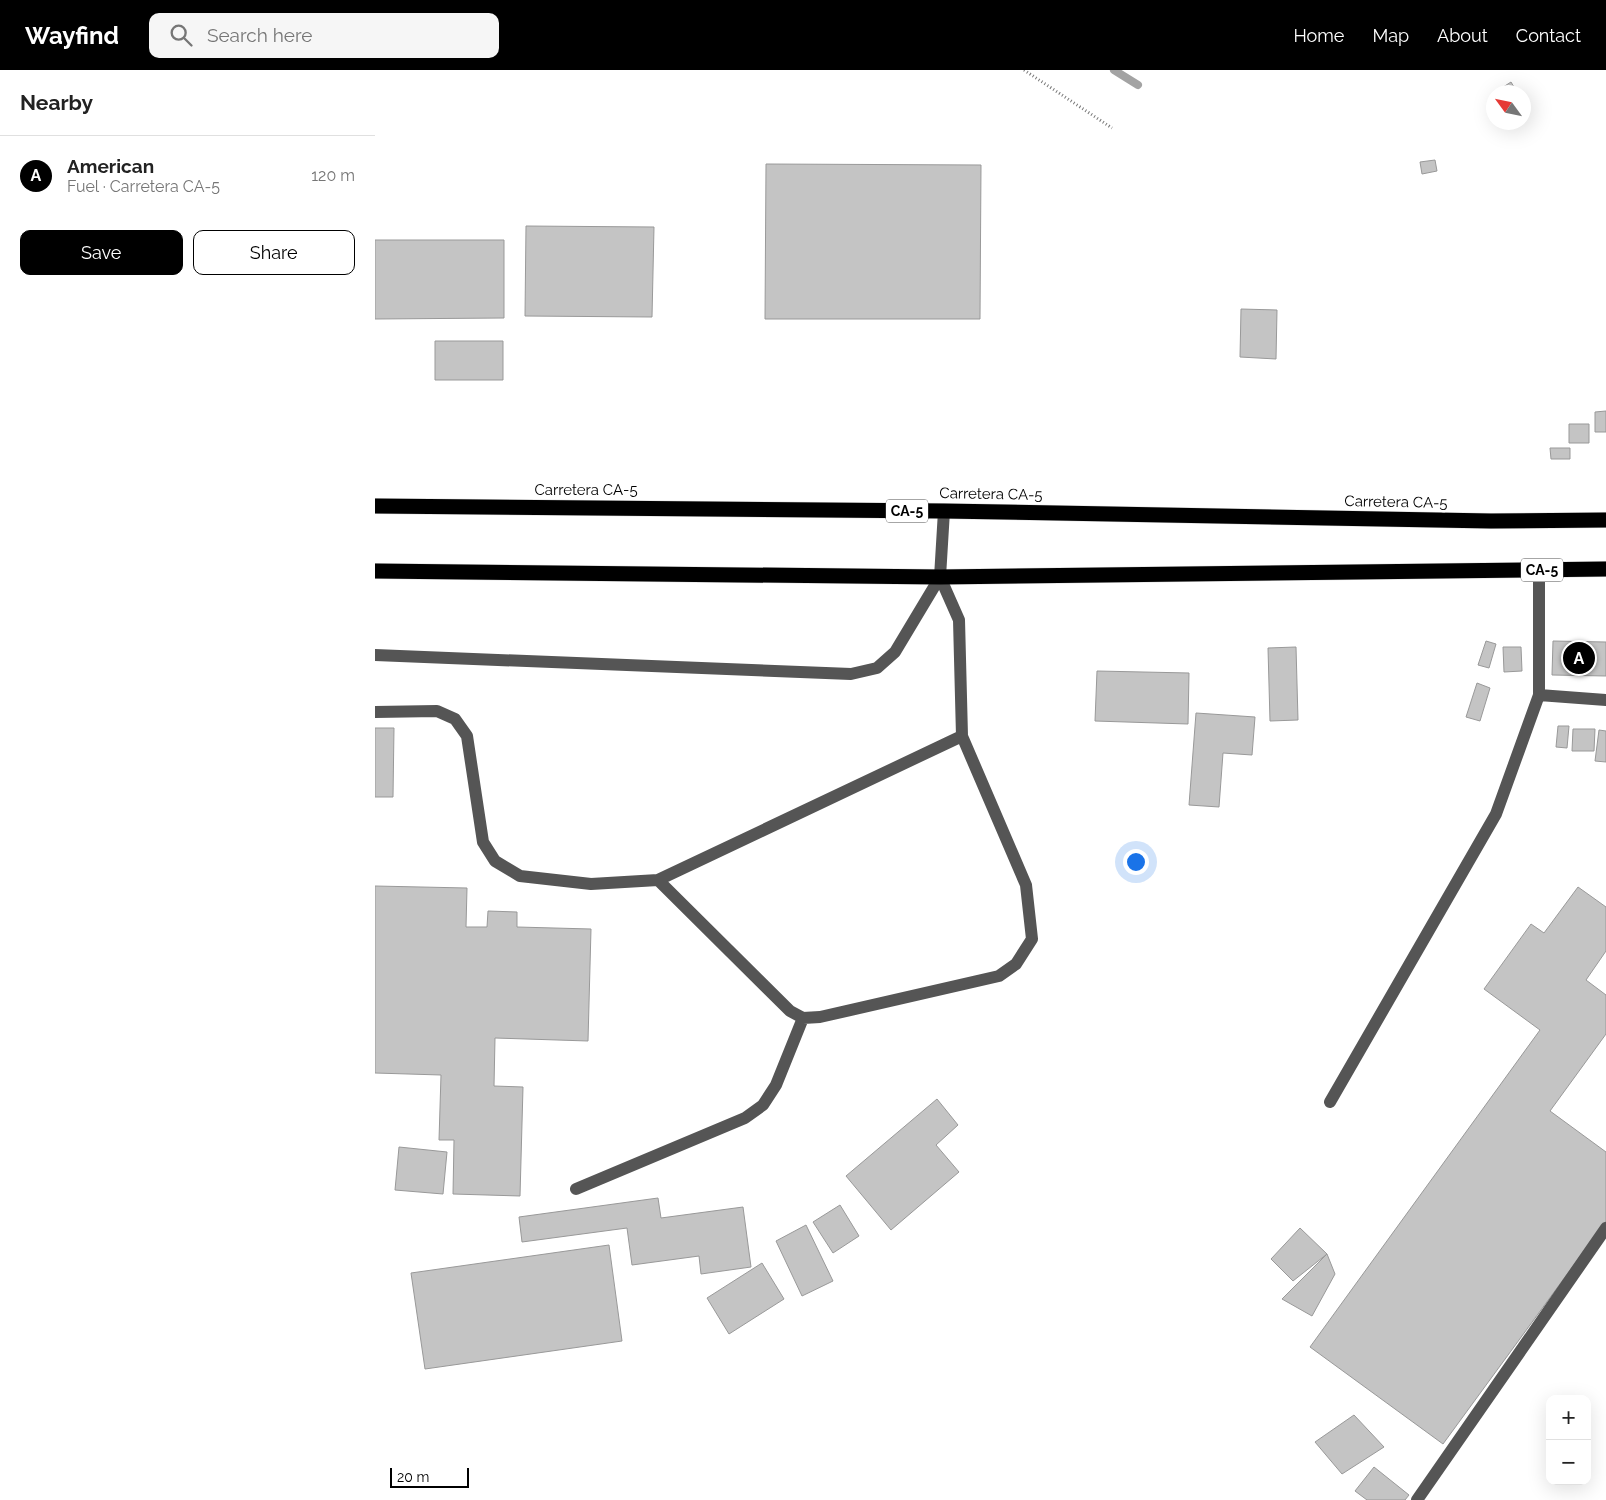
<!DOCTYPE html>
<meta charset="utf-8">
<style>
body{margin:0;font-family:Raleway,sans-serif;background:#f6f6f6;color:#222}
.controls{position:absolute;right:15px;bottom:15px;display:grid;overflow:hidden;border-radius:10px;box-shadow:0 5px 20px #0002}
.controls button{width:45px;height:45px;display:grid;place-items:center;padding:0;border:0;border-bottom:1px solid #e0e0e0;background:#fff;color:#222;font:25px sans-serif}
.compass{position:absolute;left:1111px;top:15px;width:45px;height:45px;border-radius:50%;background:#fff;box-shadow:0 5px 20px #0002;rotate:303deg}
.scale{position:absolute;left:15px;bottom:12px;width:79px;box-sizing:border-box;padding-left:5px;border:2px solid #000;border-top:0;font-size:14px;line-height:18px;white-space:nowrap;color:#000;-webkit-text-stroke:4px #fff;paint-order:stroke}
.you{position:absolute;left:760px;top:791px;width:18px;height:18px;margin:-12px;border:4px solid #fff;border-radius:50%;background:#1a73e8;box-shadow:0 0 0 8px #1a73e833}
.badge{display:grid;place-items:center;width:32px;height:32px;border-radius:50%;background:#000;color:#fff;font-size:16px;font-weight:700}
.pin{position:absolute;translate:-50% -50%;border:2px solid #fff;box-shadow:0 1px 5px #0006}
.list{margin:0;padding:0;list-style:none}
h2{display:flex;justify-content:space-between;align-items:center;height:65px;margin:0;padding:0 20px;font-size:21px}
h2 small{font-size:16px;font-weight:400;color:#767676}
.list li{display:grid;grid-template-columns:32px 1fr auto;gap:15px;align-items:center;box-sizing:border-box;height:80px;padding:0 20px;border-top:1px solid #e0e0e0}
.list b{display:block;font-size:19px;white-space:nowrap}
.list p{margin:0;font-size:16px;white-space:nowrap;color:#767676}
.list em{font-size:16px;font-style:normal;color:#767676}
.actions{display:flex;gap:10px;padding:15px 20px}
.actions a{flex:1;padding:11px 0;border:1px solid #000;border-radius:10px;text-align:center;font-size:18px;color:#000}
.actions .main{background:#000;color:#fff}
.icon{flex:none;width:28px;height:28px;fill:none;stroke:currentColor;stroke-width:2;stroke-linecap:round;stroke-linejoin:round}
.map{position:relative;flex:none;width:1231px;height:1430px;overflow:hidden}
header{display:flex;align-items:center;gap:30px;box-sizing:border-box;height:70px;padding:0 25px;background:#000;color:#fff}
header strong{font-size:24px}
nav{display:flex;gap:28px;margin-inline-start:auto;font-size:18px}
.search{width:350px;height:45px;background:#f6f6f6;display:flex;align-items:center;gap:12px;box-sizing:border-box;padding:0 18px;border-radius:10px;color:#767676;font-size:19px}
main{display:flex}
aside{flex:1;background:#fff}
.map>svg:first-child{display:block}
</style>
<header>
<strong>Wayfind</strong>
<div class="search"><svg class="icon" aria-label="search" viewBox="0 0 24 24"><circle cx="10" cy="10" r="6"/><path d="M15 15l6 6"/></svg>Search here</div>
<nav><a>Home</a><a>Map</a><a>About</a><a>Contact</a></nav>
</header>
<main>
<aside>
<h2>Nearby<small></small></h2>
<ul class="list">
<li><span class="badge">A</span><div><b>American</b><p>Fuel · Carretera CA-5</p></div><em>120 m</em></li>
</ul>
<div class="actions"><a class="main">Save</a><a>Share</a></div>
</aside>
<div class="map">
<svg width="1231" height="1430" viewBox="0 0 1231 1430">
<rect width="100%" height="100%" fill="#fff"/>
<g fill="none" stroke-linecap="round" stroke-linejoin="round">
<path stroke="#a3a3a3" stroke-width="8" d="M739,0L763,15"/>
</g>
<path fill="#c4c4c4" stroke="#999" d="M1136,12L1142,22H1123L1122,21Z
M1060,90L1062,101L1047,104L1045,92Z
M391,94L606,95L605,249H390Z
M151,156L279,157L277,247L150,246Z
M0,170H129V248L0,249Z
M866,239L902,240L901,289L865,287Z
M60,271H128V310H60Z
M1231,341V362H1220V342Z
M1194,354H1214V373H1194Z
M1175,378H1195V389H1176Z
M1111,571L1121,574L1114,598L1103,595Z
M1178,571L1231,572V606L1177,605Z
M921,577L923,650L895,651L893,578Z
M1128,577H1146L1147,601L1129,602Z
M722,601L814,603L813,654L720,651Z
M1102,613L1115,618L1105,651L1091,647Z
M821,643L880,647L877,685L848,683L844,737L814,735Z
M1183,656H1194L1192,678L1181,677Z
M0,658H19L18,727H0Z
M1198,659H1220L1219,681H1197Z
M1224,660L1231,661V692L1220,691Z
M0,816L92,818L91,857H112L113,841L142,842V857L216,859L213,971L120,968L119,1016L148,1017L145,1126L78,1124L79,1070H64L66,1005L0,1003Z
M1203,817L1231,837V881L1211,910L1231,925V964L1175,1041L1231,1082V1151L1068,1374L935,1277L1165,960L1109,919L1156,854L1169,863Z
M562,1029L583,1055L561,1075L584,1102L516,1160L471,1106Z
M24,1077L72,1082L68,1124L20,1120Z
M283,1128L286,1148L368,1137L376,1197L326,1204L324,1186L257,1195L252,1158L147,1172L144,1147Z
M465,1135L484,1166L458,1183L438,1152Z
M431,1155L458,1211L427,1226L401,1171Z
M925,1158L952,1184L918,1211L896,1189Z
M234,1175L247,1271L50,1299L36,1203Z
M952,1184L960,1204L937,1246L907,1229Z
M387,1193L409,1229L354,1264L332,1228Z
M979,1345L1009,1377L967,1404L940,1372Z
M999,1397L1034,1425L1030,1430H992L980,1421Z"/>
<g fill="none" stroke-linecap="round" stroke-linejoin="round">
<g stroke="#dbdbdb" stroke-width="16">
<path id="highway" d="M0,436L569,441L1116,451L1231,450
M0,501L565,507L1231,499"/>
</g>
<path stroke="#777" stroke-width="3" stroke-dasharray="1 2.5" stroke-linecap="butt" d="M649,0L737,58"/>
<path stroke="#555" stroke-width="12" d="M0,585L476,604L502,598L520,582L565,507
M1164,625L1231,630
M0,642L62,641L80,649L92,666L108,772L120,791L145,806L216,814L283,810L587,666
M283,810L415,941L428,948L445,947L624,906L641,894L657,869L651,815L587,666L584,550L565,507L569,441
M955,1032L1121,744L1164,625V500
M201,1119L370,1048L388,1035L401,1015L428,948
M1042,1430L1231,1158"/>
<use href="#highway" stroke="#000" stroke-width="15"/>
</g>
<g text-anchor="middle" stroke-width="4.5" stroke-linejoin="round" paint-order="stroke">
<g fill="#fff" stroke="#4c4c4c" stroke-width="1">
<rect x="511" y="429.5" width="42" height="23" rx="4"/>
<rect x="1146" y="488.5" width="42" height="23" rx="4"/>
</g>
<g font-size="14" font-weight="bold" fill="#000">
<text x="532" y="446">CA-5</text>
<text x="1167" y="505">CA-5</text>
</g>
<g font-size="15" fill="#000" stroke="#fff">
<text x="211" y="425">Carretera CA-5</text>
<text transform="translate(616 424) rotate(1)" y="5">Carretera CA-5</text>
<text transform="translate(1021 432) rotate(1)" y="5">Carretera CA-5</text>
</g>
</g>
</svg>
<div class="controls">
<button>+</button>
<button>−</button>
</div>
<svg class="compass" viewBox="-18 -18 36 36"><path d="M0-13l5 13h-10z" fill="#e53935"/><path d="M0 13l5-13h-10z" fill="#767676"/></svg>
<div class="scale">20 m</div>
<div class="you"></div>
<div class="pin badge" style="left:1204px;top:588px">A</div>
</div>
</main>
